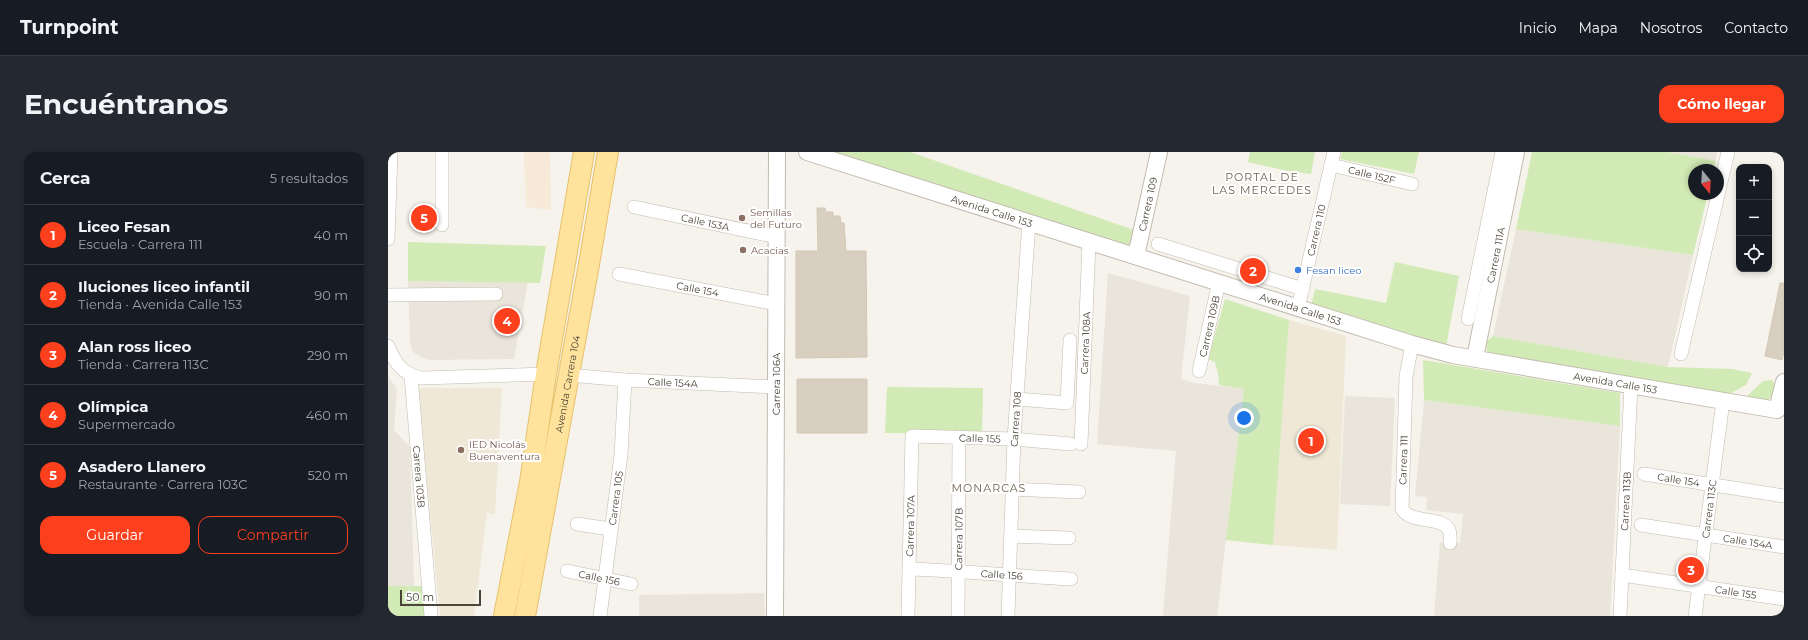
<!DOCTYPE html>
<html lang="es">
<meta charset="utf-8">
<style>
body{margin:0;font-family:Montserrat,sans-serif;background:#242831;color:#f1f3f6}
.controls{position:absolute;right:12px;top:12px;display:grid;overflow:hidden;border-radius:8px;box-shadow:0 2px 6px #0003}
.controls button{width:36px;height:36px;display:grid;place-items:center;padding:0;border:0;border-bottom:1px solid #363941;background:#171b24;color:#f1f3f6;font:20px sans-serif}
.compass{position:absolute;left:1300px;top:12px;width:36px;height:36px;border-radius:50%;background:#171b24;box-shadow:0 2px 6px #0003;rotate:162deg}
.scale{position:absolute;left:12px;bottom:10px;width:81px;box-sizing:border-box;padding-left:4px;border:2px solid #4b4439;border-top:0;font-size:11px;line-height:14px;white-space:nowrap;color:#4b4439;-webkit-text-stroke:3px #fff;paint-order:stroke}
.you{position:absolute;left:856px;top:266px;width:14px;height:14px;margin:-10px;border:3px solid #fff;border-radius:50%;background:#1a73e8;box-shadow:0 0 0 6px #1a73e833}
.badge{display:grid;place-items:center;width:26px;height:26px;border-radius:50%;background:#fc3f1d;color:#fff;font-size:13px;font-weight:700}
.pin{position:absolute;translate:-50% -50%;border:2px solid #fff;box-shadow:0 1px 4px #0006}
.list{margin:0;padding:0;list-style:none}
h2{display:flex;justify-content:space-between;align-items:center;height:52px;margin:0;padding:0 16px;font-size:17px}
h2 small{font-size:13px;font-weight:400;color:#9ea1a6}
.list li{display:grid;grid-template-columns:26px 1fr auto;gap:12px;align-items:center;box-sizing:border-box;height:60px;padding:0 16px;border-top:1px solid #363941}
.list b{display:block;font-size:15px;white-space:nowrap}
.list p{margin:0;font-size:13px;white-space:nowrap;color:#9ea1a6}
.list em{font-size:13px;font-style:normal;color:#9ea1a6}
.actions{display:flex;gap:8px;padding:12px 16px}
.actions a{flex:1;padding:9px 0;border:1px solid #fc3f1d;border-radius:12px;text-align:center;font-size:14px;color:#fc3f1d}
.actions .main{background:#fc3f1d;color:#fff}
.icon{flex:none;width:22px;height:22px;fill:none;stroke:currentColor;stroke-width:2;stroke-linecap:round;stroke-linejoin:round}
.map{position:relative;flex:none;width:1396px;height:464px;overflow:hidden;border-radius:12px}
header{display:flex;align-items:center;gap:24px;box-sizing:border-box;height:56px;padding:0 20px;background:#171b24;border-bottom:1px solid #363941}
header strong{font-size:19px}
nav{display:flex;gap:22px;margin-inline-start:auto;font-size:14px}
.intro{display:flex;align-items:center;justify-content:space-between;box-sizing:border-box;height:96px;padding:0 24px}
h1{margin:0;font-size:28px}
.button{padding:10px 18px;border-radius:12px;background:#fc3f1d;color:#fff;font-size:14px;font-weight:700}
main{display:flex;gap:24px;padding:0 24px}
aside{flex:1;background:#171b24;border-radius:12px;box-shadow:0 2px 6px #0003}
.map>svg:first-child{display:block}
</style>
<header>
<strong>Turnpoint</strong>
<nav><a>Inicio</a><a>Mapa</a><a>Nosotros</a><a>Contacto</a></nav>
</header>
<div class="intro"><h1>Encuéntranos</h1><a class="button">Cómo llegar</a></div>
<main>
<aside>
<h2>Cerca<small>5 resultados</small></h2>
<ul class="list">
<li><span class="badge">1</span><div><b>Liceo Fesan</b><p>Escuela · Carrera 111</p></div><em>40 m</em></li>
<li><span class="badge">2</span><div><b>Iluciones liceo infantil</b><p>Tienda · Avenida Calle 153</p></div><em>90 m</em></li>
<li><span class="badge">3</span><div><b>Alan ross liceo</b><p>Tienda · Carrera 113C</p></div><em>290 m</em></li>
<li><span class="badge">4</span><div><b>Olímpica</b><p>Supermercado</p></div><em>460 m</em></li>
<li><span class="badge">5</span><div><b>Asadero Llanero</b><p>Restaurante · Carrera 103C</p></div><em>520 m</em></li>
</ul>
<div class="actions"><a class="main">Guardar</a><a>Compartir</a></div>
</aside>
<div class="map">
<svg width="1396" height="464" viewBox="0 0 1396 464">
<rect width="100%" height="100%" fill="#f6f3ec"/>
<path fill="#eae5da" d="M1279,0H1329L1328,9Z
M1128,77L1305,103L1280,215L1105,184Z
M720,121L802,144L793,227L807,231L856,237L829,464H775L788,299L709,292Z
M20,129L140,130L126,207L40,208L31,204L24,199L22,191Z
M0,224L9,237L6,278L22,295L26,434H0Z
M957,244L1007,246L1002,354L952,352Z
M1036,248L1232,274L1222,464H1046L1052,390L1072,391L1075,362L1038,358L1039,345L1027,344Z
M376,441L377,464H251V443Z"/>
<path fill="#f7ead8" d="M136,0H162L163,58L138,55Z"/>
<path fill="#efe8d6" d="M901,168L958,184L949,398L885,393Z
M30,236H114L107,363L99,360L86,464H52Z"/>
<path fill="#d2eab5" d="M441,0H522L746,78L740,99Z
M862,0H927L923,22L900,19L860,10Z
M954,0H1031L1026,22L952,7Z
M1144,0H1279L1328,9L1325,18H1306V42H1320L1305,103L1128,77Z
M20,90L158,94L152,131L20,129Z
M1007,110L1071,124L1058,195L923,154L927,137L998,151Z
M837,147L901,168L885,393L838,388L856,237L831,233L830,221L827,210L820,207Z
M1105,184L1280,215L1344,217L1364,221L1358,233L1338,244L1102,203L1099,199L1098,190Z
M1035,208L1232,241V274L1036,248Z
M1384,228L1387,233L1384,244L1378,250L1356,247L1375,229Z
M499,235L595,236L594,282L497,281Z
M0,434H35L37,464H0Z"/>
<path fill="#d8cfc1" stroke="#d3c7b4" d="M429,56H437L438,60H445V64H452L453,71H456L458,99H478L479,205L408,206V99H430Z
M1392,131H1396V199L1394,208L1377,204Z
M409,227H479V281H409Z"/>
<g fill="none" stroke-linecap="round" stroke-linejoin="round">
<g stroke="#c2bbae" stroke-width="14">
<g id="minor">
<path d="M54,0V73"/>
<path id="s1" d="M943,13L1024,32"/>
<path id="s2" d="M246,55L389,85"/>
<path d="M0,87L3,0"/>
<path d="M770,92L915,137"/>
<path id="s3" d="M231,122L389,152"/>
<path d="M0,143L108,142"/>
<path id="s4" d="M910,156L946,0"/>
<path d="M1080,167L1114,0"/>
<path d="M1024,192L1018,224L1014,357C1022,372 1055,364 1061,378C1063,382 1062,387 1062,391"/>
<path d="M0,194C7,211 15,223 34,226L158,222"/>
<path d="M1293,202L1340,0"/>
<path id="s5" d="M811,219L831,130"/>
<path id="s6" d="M181,223L237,228L388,235"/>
<path id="s7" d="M23,224L43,464"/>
<path d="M629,247L679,251L682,188"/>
<path id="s8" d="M693,292L701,90"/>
<path id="s9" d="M1256,322L1396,344"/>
<path d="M624,337L691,340"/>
<path d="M189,372L222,377"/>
<path id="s10" d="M1253,373L1396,395"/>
<path d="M623,384L681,386"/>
<path id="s11" d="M521,417C575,419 629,424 683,427"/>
<path id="s12" d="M179,419L243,432"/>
<path id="s13" d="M1234,423L1396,447"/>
<path id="s14" d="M212,464L233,303L237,228"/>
<path id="s15" d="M520,464L524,284L626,287L683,292"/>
<path id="s16" d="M570,464L571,285"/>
<path id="s17" d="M620,464L626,287L641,70"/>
<path id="s18" d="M1232,464L1243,233"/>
<path id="s19" d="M1307,464L1335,249"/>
</g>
</g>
<g stroke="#c2bbae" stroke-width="18">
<g id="tertiary">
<path id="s20" d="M419,0L1024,192L1065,203L1389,258L1396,230"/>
<path id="s21" d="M748,104L771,0"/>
<path id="s22" d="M1087,206L1128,0"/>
<path id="s23" d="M387,464L389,0"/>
</g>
</g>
<g stroke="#e6c16a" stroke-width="22">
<g id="primary">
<path d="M116,464L142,330L158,222L196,0"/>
<path id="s24" d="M137,464L200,118L220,0"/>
</g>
</g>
<use href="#minor" stroke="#fff" stroke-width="13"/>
<use href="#tertiary" stroke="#fff" stroke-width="16"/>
<use href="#primary" stroke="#ffe39c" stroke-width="20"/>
</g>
<g fill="#8d6e63" stroke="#fff" stroke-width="1.5">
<circle cx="354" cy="66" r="4"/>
<circle cx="355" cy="98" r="4"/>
<circle cx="73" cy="298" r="4"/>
</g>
<circle fill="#3f7fe0" stroke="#fff" stroke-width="1.5" cx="910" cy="118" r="4"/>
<g text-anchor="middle" stroke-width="4" stroke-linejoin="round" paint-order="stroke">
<g font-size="10" fill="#4b4439" stroke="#fff">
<text dy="4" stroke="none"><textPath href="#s1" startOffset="42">Calle 152F</textPath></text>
<text dy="4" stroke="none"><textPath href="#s21" startOffset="53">Carrera 109</textPath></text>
<text dy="4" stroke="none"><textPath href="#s20" startOffset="194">Avenida Calle 153</textPath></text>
<text dy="4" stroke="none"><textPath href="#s2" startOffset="73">Calle 153A</textPath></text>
<text dy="4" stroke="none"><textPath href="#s4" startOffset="80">Carrera 110</textPath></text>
<text dy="4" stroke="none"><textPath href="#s22" startOffset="105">Carrera 111A</textPath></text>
<text dy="4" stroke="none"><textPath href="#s3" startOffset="80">Calle 154</textPath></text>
<text dy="4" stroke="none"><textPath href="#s20" startOffset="518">Avenida Calle 153</textPath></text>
<text dy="4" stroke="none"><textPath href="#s5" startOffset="46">Carrera 109B</textPath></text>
<text dy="4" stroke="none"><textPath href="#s8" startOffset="101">Carrera 108A</textPath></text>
<text dy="4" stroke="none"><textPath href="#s6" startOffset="104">Calle 154A</textPath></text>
<text dy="4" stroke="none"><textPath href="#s20" startOffset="842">Avenida Calle 153</textPath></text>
<text dy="4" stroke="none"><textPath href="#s24" startOffset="236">Avenida Carrera 104</textPath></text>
<text dy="4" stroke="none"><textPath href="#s23" startOffset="232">Carrera 106A</textPath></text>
<text dy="4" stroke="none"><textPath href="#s17" startOffset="197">Carrera 108</textPath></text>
<text dy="4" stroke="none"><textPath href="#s15" startOffset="248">Calle 155</textPath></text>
<text transform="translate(1015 308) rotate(-88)" y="4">Carrera 111</text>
<text dy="4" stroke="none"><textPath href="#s7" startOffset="101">Carrera 103B</textPath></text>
<text dy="4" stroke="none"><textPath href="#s9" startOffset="35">Calle 154</textPath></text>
<text dy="4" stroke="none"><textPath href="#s14" startOffset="119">Carrera 105</textPath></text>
<text dy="4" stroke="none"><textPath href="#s18" startOffset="115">Carrera 113B</textPath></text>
<text dy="4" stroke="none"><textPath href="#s19" startOffset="108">Carrera 113C</textPath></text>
<text dy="4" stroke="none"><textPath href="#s15" startOffset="90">Carrera 107A</textPath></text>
<text dy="4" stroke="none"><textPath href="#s16" startOffset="77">Carrera 107B</textPath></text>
<text dy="4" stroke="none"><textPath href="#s10" startOffset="108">Calle 154A</textPath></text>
<text dy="4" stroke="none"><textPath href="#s11" startOffset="93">Calle 156</textPath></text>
<text dy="4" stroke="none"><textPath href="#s12" startOffset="33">Calle 156</textPath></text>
<text dy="4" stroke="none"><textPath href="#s13" startOffset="115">Calle 155</textPath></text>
</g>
<g font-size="10" fill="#785e54" stroke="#fff" text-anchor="start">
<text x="362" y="64">Semillas<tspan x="362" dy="12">del Futuro</tspan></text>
<text x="363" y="102">Acacias</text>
<text x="81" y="296">IED Nicolás<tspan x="81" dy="12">Buenaventura</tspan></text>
</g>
<g font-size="10" fill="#366cbe" stroke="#fff" text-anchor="start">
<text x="918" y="122">Fesan liceo</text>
</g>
<g font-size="11" letter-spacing="1" fill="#6e6250" stroke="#fff">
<text x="874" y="29">PORTAL DE<tspan x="874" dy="13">LAS MERCEDES</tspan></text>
<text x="601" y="340">MONARCAS</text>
</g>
</g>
</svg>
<div class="controls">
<button>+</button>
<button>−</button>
<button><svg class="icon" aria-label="locate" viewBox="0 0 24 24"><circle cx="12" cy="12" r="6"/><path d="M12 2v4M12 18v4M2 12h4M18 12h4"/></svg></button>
</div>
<svg class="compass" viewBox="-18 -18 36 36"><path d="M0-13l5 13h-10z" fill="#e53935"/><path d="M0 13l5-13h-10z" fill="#9ea1a6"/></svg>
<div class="scale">50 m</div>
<div class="you"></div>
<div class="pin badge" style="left:923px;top:289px">1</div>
<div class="pin badge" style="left:865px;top:119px">2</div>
<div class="pin badge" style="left:1303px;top:418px">3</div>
<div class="pin badge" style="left:119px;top:169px">4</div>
<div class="pin badge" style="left:36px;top:66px">5</div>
</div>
</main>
